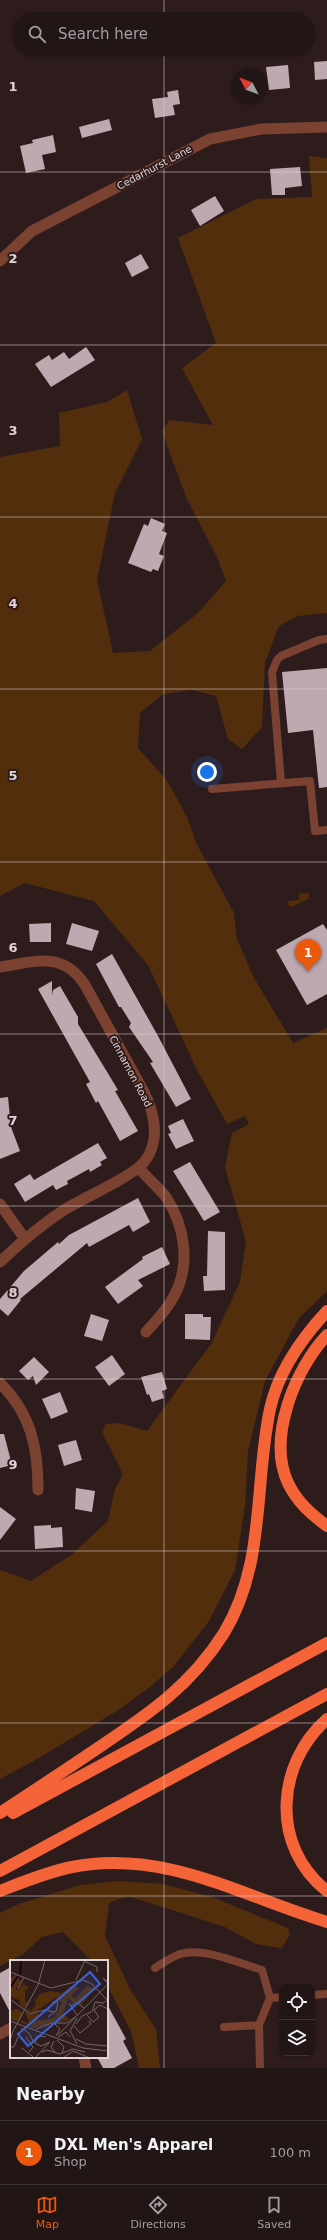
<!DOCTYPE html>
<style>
body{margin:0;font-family:"DejaVu Sans",sans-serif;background:#2a1e1f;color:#f1f3f6}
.controls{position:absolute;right:12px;bottom:12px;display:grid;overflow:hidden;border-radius:8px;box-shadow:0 1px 3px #0004}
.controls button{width:36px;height:36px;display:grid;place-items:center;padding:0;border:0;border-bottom:1px solid #3f3435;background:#221516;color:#f1f3f6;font:20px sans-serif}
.compass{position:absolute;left:231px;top:68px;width:36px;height:36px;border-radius:50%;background:#221516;box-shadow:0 1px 3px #0004;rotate:311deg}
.you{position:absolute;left:207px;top:772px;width:14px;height:14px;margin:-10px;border:3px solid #fff;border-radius:50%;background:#1a73e8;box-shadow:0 0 0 6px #1a73e833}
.badge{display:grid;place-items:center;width:26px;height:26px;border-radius:50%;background:#ea580c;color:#fff;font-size:13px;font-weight:700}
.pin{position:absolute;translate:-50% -33px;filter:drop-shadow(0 1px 2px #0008)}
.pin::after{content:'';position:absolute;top:21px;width:14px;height:12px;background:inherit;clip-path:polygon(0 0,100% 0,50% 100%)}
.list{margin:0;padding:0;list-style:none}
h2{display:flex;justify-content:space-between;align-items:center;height:52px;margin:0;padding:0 16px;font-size:17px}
h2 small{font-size:13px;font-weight:400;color:#a29fa1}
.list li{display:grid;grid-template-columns:26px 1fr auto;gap:12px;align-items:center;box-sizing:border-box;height:64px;padding:0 16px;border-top:1px solid #3f3435}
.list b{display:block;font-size:15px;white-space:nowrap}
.list p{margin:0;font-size:13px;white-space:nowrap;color:#a29fa1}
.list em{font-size:13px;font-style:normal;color:#a29fa1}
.icon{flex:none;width:22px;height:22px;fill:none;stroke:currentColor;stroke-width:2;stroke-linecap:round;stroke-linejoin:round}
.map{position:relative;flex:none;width:327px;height:2068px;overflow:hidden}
.search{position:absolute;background:#221516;box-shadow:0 1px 3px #0004;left:12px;right:12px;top:12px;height:44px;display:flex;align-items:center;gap:10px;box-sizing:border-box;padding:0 14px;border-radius:22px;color:#a29fa1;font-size:15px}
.sheet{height:116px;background:#221516}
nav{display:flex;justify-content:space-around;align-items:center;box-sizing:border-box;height:56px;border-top:1px solid #3f3435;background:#221516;font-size:11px;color:#a29fa1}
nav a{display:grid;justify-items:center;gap:2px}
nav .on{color:#ea580c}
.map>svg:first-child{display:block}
</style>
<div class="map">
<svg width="327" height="2068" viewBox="0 0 327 2068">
<rect width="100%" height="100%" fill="#2e1c1d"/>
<path fill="#532e0d" d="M309,156L327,158V613L298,616L279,626L265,662L262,727L242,749L228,739L216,696L192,690L163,694L140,713L138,748L168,782L188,819L196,843L234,913L237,939L254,978L293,1043L327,1028V1291L299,1318L265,1381L248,1451L245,1506L235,1570L209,1621L173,1667L151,1686L120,1709L39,1758L0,1779V1570L31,1581L71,1555L108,1521L115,1489L123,1474L102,1432L106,1424L119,1423L147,1431L211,1344L240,1282L246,1242L225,1167L232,1133L249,1124L245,1116L227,1124L197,1070L148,965L94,901L25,883L0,896V457L60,446L59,413L107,402L127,390L142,439L115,493L97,580L113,653L150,651L198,613L226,581L217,557L187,499L162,432L169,420L213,425L182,368L216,343L178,238L256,199L312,197Z
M309,893L308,899L291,907L287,904L289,901L299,900V894Z
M118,1881L163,1884L212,1897L288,1928L290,1934L282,1948L256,1944L225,1927L131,1897L118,1899L109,1903L105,1936L131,1991L156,2029L160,2068H139L131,2031L107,1985V1961H92L63,1932L42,1937L23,1954L0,1966V1913L19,1904L80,1885Z"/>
<path fill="#bfa9b1" d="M327,61V79L315,80L314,62Z
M288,65L290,88L269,90L266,67Z
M178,90L180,104L173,105L175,115L155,118L152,99L168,97L167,92Z
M109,119L112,130L82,138L79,127Z
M53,135L56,152L42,155L45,169L26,173L20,146L33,143L32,140Z
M300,167L302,186L285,188V195H272L270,169Z
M215,196L224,211L200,226L191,210Z
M141,254L149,268L132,277L125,263Z
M86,347L95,360L51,387L35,364L49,355L52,360L64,352L69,359Z
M151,518L165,524L162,531L167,533L159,554L164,556L158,571L153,569L151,572L128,563L144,524L148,526Z
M327,668V787L319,788L313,730L288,733L282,672Z
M51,923V942H30L29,924Z
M72,923L99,931L92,951L66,944Z
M323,924L327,930V994L307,1005L276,950Z
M112,954L158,1036L191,1099L176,1107L150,1063L153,1062L129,1027L131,1023L121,1007H119L96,964Z
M52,981V995L53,990L60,986L78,1017V1024L118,1090L115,1091L138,1131L120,1141L98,1101L96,1103L86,1084L90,1082L38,989Z
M8,1097L11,1127L20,1151L0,1159V1098Z
M183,1119L194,1141L176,1149L168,1134L171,1133L168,1126Z
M98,1143L107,1158L100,1162L102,1165L90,1172L89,1169L67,1181L68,1184L56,1190L53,1185L25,1202L14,1184L30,1174L34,1180Z
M190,1162L220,1212L204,1221L173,1171Z
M138,1198L150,1222L133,1232L129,1225L89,1247L87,1243L20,1299L21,1300L8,1316L0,1309V1299L24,1271L58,1242L59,1244L69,1235Z
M208,1231L225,1232V1290L204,1291L203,1276H207Z
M162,1247L170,1264L138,1280L143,1286L118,1304L105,1287L143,1259L142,1257Z
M91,1314L109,1320L102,1341L84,1336Z
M185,1314H203V1317H211L210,1340L185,1339Z
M112,1355L125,1374L109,1386L95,1367Z
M34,1357L49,1372L36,1385L33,1376L28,1380L19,1371Z
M162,1372L167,1389L162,1391L164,1398L152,1402L149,1394L147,1395L141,1377Z
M60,1392L68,1412L51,1419L42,1399Z
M0,1434H4L12,1465L0,1468Z
M76,1440L82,1460L64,1466L58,1445Z
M76,1488L95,1491L92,1512L75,1509Z
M0,1507L16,1519L0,1540Z
M51,1525V1528L62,1527L63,1547L35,1549L34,1526Z
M11,1967V2014L0,1993V1973Z
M107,2004L126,2039L123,2041L132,2058L114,2068H103L97,2057H107Z"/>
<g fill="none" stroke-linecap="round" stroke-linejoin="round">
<path stroke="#7b4131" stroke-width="8" d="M281,783L272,672L277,660L281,656L319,640L327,639
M212,789L310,781L315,831L327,830
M155,1968C163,1963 171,1957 180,1954C203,1947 239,1963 262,1970L270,1998L282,1997
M312,1995L327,1994
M224,2027L259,2025
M260,2068L259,2025L270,1998"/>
<path stroke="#7b4131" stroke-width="11" d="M0,967C34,962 62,950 85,985L145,1094C155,1115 160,1141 145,1161C134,1176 83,1198 64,1210C41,1225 20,1243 0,1262
M139,1168C147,1178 158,1187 166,1197C185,1226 191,1265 174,1296C167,1310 156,1321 146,1332
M0,1204L25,1239
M0,1383C31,1414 38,1447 38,1490
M0,2034L11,2028
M84,2057L86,2068"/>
<path stroke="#7b4131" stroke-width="11" d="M0,261L32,231L210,139L261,129L327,127"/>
<path stroke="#f46438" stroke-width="12" d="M327,1335C295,1369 267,1438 288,1483C297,1502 311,1514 327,1526
M327,1719C276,1764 270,1846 327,1891
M0,1813C32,1792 64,1771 95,1750C147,1715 190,1687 224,1633C266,1564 254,1484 270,1409C278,1372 301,1339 327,1311
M13,1813L327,1643
M0,1871L327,1694
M0,1891C23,1882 47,1872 72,1867C165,1849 241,1896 327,1922"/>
</g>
<path fill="none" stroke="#e0d3d4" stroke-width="1" stroke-opacity="0.55" d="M164,0V19M164,49V2068M0,172H327M0,345H327M0,517H327M0,689H327M0,862H327M0,1034H327M0,1206H327M0,1379H327M0,1551H327M0,1723H327M0,1896H327"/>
<g text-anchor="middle" stroke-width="4" stroke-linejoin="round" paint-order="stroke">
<g font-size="10" fill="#e0d3d4" stroke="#2e1c1d">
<text transform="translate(154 167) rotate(-28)" y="4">Cedarhurst Lane</text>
<text transform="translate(131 1071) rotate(62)" y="4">Cinnamon Road</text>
</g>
</g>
<g transform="translate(10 1960)">
<rect width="98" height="98" fill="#2e1c1d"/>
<path d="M6,14L11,22L5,30H9L13,24L19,27L15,31V41L19,44L12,48L9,40L0,36V19ZM63,25L70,28L63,33L62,37L66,38L77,26L85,29L71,45L67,41L61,43L62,40L58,39L53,54L60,60L24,68L10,62L11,60L19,64L15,52L21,55L29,53L26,61L44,58L52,43L45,38L23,54L16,51L18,48L20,51L26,45L25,41L30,34L41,31L52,33ZM0 55a6 6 0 1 1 12 0a6 6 0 1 1-12 0Z" fill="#532e0d"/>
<path fill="none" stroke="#190017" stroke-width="2" d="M10,14L11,0M0,28L8,16"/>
<path fill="none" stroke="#756566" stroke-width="1" d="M74,1L87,7V12M0,12L41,28L73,20L82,24L97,40M66,20L75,0M98,24L93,18L98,22M8,29L14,17M0,39L20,54L34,50L44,52M59,43L67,55M61,46L66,42L74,48M38,50L44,41L48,43L46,51L38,57M82,52L85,42L93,43L98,40M77,55L83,62L89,57L84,50L90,45L98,49M67,58L60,71L67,84M0,61L73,88L98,91M45,64L50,69L46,76M66,64L72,56L81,52M64,66L70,73L81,64L79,61M11,68L19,73L24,83M26,69L42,63H57L65,57M48,75L98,24M16,77L23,87L19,92M36,77L27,76L25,83L31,86L40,82M48,77L56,72L60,77M66,79L76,84L98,86M47,80L54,87L52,93M0,81L3,71L28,25L35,0M44,81L41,87L45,92M0,87H4L8,77M12,88L23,97M32,92L37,90L50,94L63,89L75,92M25,98L39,83M53,98L63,91L80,98"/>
<path fill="#3a62d7" fill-opacity="0.15" stroke="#3a62d7" stroke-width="2" d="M80,12L90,24L18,86L8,74Z"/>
<rect width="98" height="98" fill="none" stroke="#e0d3d4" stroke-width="2"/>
</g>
<g font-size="13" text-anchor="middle" font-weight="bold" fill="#e0d3d4" stroke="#2e1c1d" stroke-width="4" stroke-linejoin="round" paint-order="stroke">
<text x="13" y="91">1</text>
<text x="13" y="263">2</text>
<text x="13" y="435">3</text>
<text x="13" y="608">4</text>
<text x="13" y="780">5</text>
<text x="13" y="952">6</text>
<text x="13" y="1125">7</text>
<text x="13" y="1297">8</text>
<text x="13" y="1469">9</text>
</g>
</svg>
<div class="controls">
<button><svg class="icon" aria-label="locate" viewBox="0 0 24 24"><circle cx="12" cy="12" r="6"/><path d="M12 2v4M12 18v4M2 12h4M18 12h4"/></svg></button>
<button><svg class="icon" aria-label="layers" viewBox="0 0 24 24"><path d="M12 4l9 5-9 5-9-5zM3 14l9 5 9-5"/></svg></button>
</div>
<svg class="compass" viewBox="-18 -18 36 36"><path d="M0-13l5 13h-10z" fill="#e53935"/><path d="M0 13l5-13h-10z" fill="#a29fa1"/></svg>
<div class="you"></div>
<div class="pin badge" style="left:308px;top:972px">1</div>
<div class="search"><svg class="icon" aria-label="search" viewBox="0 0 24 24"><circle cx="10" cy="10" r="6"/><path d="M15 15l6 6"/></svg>Search here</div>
</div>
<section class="sheet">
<h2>Nearby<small></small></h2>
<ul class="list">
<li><span class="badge">1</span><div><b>DXL Men's Apparel</b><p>Shop</p></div><em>100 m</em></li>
</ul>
</section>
<nav>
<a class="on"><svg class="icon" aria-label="map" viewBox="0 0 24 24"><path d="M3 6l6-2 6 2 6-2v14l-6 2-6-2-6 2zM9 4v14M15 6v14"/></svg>Map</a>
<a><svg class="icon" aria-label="directions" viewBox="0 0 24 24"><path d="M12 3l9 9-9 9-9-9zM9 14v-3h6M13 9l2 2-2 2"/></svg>Directions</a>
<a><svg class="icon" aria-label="saved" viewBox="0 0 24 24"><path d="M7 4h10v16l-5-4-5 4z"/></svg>Saved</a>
</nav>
